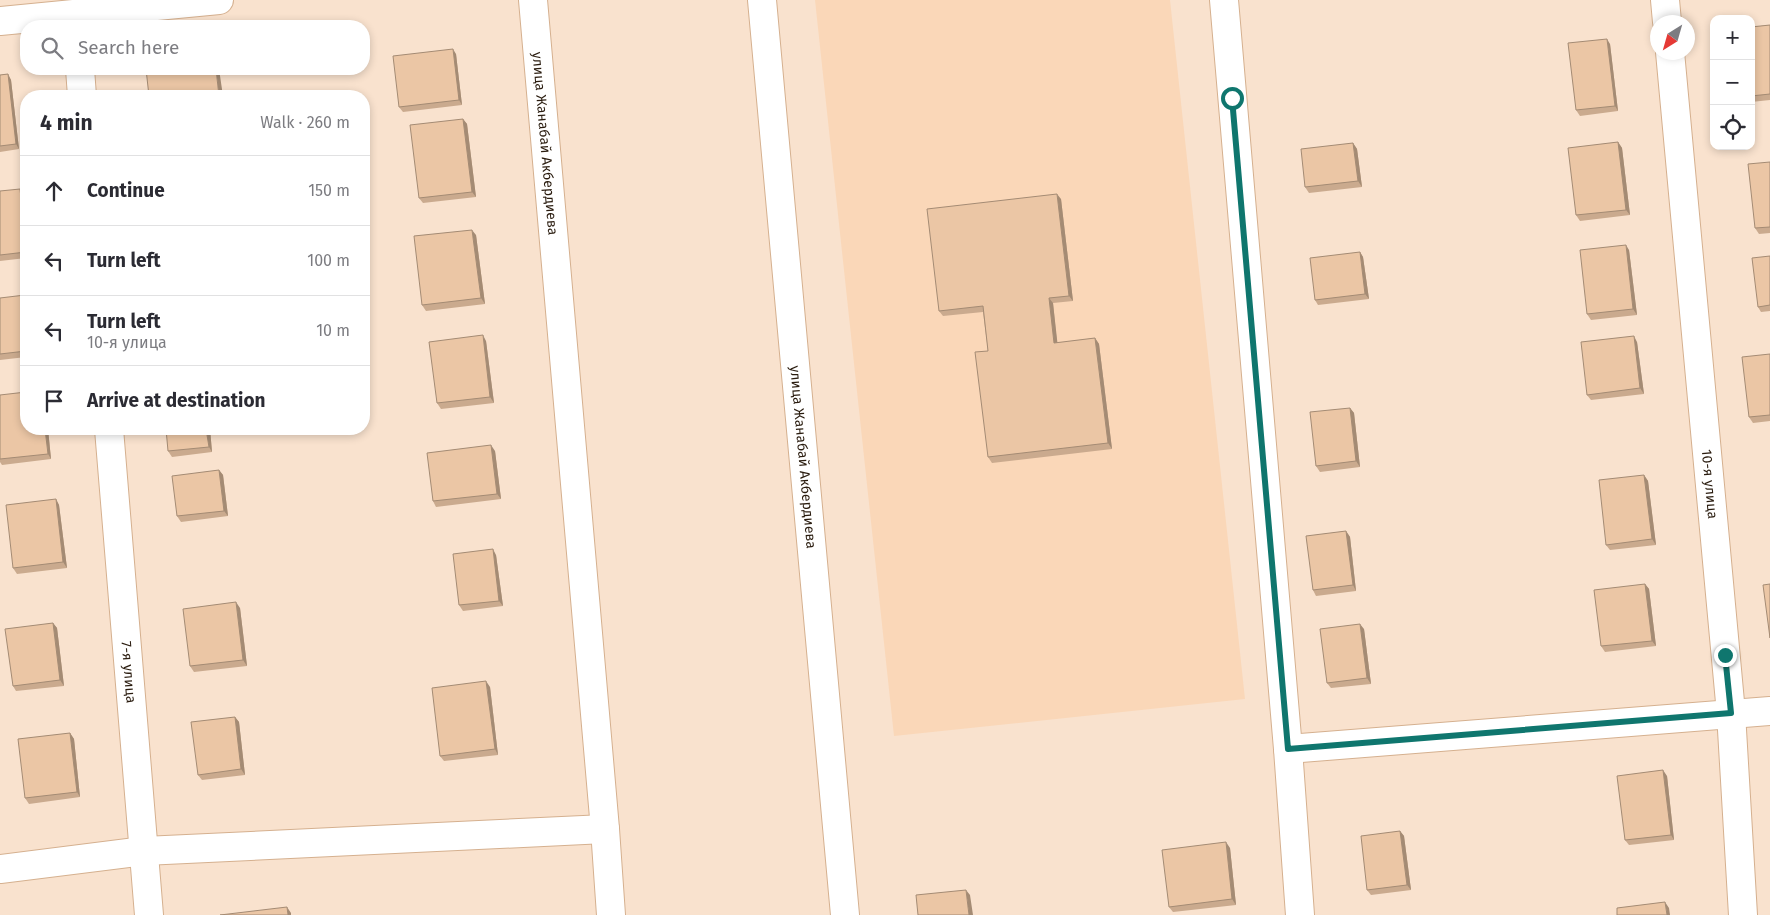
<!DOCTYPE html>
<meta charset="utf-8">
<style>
body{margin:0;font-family:"Fira Sans",sans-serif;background:#f7f7f7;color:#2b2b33}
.controls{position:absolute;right:15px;top:15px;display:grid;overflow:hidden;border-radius:10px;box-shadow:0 2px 8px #0003}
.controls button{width:45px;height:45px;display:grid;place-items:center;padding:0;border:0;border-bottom:1px solid #e1e1e2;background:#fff;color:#2b2b33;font:25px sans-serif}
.compass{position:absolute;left:1650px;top:15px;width:45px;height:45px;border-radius:50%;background:#fff;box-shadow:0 2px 8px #0003;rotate:217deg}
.stop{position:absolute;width:15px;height:15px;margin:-11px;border:4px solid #0f766e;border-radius:50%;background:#fff}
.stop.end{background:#0f766e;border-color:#fff;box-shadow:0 1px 5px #0008}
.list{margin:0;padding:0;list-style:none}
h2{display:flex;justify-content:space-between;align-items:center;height:65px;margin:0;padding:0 20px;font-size:21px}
h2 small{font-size:16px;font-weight:400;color:#7c7c81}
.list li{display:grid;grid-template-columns:32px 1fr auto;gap:15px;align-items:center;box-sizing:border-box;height:70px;padding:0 20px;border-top:1px solid #e1e1e2}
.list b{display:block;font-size:19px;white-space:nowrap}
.list p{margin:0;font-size:16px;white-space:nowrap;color:#7c7c81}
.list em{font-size:16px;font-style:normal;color:#7c7c81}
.icon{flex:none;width:28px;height:28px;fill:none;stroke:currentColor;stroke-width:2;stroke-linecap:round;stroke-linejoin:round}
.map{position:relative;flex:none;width:1770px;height:915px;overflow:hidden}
.search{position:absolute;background:#fff;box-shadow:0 2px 8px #0003;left:20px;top:20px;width:350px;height:55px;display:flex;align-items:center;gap:12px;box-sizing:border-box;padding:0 18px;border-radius:20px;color:#7c7c81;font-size:19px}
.panel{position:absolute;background:#fff;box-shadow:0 2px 8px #0003;left:20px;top:90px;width:350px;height:345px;border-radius:20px}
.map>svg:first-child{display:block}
</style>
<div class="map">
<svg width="1770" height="915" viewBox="0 0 1770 915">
<rect width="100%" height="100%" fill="#f9e2ce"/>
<path fill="#fad7b8" d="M815,0H1170L1245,699L894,736Z"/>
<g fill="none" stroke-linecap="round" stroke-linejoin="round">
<g stroke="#d5b08f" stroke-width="30">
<g id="street">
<path id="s1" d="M533,0L605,829L611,915"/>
<path id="s2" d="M762,0L845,915"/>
<path d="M1224,0L1288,749L1300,915"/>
<path d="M1665,0L1667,22"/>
<path d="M0,21L219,0"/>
<path id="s3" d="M1670,52L1731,713L1743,915"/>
<path d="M80,69L82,96"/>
<path id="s4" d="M109,429L149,915"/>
<path d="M1288,749L1770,711"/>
<path d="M0,869L144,851L605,829"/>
</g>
</g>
<use href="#street" stroke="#fff" stroke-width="28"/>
</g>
<path fill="#caaa8e" d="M1770,25V100L1751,102V27Z
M1610,44L1618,111L1580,116L1576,110Z
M456,54L462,105L403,112L399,107Z
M8,74L11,80L19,149L0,152V75Z
M463,119L467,124L476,197L423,203L419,198Z
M1618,142L1622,148L1630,215L1580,221L1576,215Z
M1353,143L1357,149L1362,187L1309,193L1305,187Z
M1770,162V233L1759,234L1755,228Z
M0,191L24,194L26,214V258L0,261Z
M1061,199L1073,301L1053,303L1057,343L1095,338L1099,344L1112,449L992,463L988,457V351L983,312L943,316L939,311Z
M476,235L485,304L426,311L422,305Z
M1629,250L1637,315L1591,320L1587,314Z
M1360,252L1363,257L1369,299L1318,305L1315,300Z
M1770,256V311L1761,312L1758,307Z
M26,297V357L0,360V298Z
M486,341L494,403L441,409L437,403Z
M1637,342L1644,394L1591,400L1587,395Z
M1770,354V421L1753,423L1749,417Z
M0,395L26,429H48L51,459L2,465L0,462Z
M1350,408L1354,413L1360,467L1320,472L1316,466Z
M210,429L212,452L172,457L168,451Z
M495,451L501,499L436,507L433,501Z
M219,470L223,475L228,516L181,522L177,516Z
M1644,475L1648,481L1656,545L1610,550L1606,545Z
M56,499L59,505L67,568L17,574L13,568Z
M1346,531L1350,537L1356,591L1316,596L1313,590Z
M496,555L503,606L463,611L459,605Z
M1645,584L1649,589L1656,646L1605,652L1601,646Z
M240,608L247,666L194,672L190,666Z
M53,623L57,628L64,686L16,691L13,686Z
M1364,629L1371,684L1331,688L1327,683Z
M490,687L498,755L444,761L440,756Z
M235,717L239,722L245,775L202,780L198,775Z
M70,733L74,739L80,797L29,804L25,798Z
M1667,776L1674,840L1629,845L1625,840Z
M1400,831L1404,836L1411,890L1371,895L1367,890Z
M1230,848L1236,905L1173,912L1169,907Z"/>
<path fill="#a48b74" d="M1607,39L1610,44L1618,111L1615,106Z
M453,49L456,54L462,105L459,100Z
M216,69H219L223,96H219Z
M8,74L11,80L19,149L16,144Z
M463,119L467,124L476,197L472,192Z
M1618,142L1622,148L1630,215L1626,210Z
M1353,143L1357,149L1362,187L1358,181Z
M20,189L24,194L26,214V241Z
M1057,194L1061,199L1073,301L1069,296Z
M472,230L476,235L485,304L481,298Z
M1626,245L1629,250L1637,315L1633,309Z
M1360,252L1363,257L1369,299L1365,294Z
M1049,298L1053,303L1058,348L1054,343Z
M483,335L486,341L494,403L490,397Z
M1634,336L1637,342L1644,394L1640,388Z
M1095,338L1099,344L1112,449L1108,443Z
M1350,408L1354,413L1360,467L1356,461Z
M45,429H48L51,459L48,454Z
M206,429H210L212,452L209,447Z
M491,445L495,451L501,499L497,494Z
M219,470L223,475L228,516L224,511Z
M1644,475L1648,481L1656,545L1652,539Z
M56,499L59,505L67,568L63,562Z
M1346,531L1350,537L1356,591L1353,585Z
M493,549L496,555L503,606L499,601Z
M1645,584L1649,589L1656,646L1652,641Z
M236,602L240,608L247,666L243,660Z
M53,623L57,628L64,686L60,680Z
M1360,624L1364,629L1371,684L1367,678Z
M486,681L490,687L498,755L495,749Z
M235,717L239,722L245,775L241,769Z
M70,733L74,739L80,797L77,792Z
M1663,770L1667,776L1674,840L1671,835Z
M1400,831L1404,836L1411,890L1407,885Z
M1226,842L1230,848L1236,905L1232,899Z
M966,890L970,895L973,915H969Z
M1665,902L1669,908L1670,915H1667Z
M287,907L291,913V915H288Z"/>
<path fill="#ebc6a5" stroke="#a48b74" d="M1770,25V94L1751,96V27Z
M1607,39L1615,106L1576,110L1568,43Z
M453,49L459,100L399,107L393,56Z
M146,69H216L219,96H149Z
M8,74L16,144L0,146V75Z
M463,119L472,192L419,198L410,125Z
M1618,142L1626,210L1576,215L1568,148Z
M1353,143L1358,181L1305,187L1301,149Z
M1770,162V227L1755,228L1748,164Z
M20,189L26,241V252L0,255V191Z
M1057,194L1069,296L1049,298L1054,343L1095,338L1108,443L988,457L975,352L988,351L983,306L939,311L927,209Z
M472,230L481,298L422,305L414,236Z
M1626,245L1633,309L1587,314L1580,250Z
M1360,252L1365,294L1315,300L1310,258Z
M1770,256V305L1758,307L1752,258Z
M25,295L26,306V351L0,354V298Z
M483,335L490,397L437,403L429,342Z
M1634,336L1640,388L1587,395L1581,342Z
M1770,354V415L1749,417L1742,357Z
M26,392V429H45L48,454L0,459V395Z
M1350,408L1356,461L1316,466L1310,412Z
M166,429H206L209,447L168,451Z
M491,445L497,494L433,501L427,453Z
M219,470L224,511L177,516L172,476Z
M1644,475L1652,539L1606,545L1599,480Z
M56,499L63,562L13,568L6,505Z
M1346,531L1353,585L1313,590L1306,536Z
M493,549L499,601L459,605L453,554Z
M1645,584L1652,641L1601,646L1594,590Z
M1770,584V638L1763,585Z
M236,602L243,660L190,666L183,609Z
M53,623L60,680L13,686L5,629Z
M1360,624L1367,678L1327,683L1320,629Z
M486,681L495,749L440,756L432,688Z
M235,717L241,769L198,775L191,722Z
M70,733L77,792L25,798L18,739Z
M1663,770L1671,835L1625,840L1617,776Z
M1400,831L1407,885L1367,890L1361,836Z
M1226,842L1232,899L1169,907L1162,850Z
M966,890L969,915H918L916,895Z
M1665,902L1667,915H1617V908Z
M287,907L288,915H220Z"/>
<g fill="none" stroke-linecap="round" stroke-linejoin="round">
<path stroke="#0f766e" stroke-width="6" d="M1232,98L1288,749L1731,713L1725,655"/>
</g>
<g text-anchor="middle" stroke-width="4" stroke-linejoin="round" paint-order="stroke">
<g font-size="14" fill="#2a1c0f" stroke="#faf2ec">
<text dy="5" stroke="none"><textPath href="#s1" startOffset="144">улица Жанабай Акбердиева</textPath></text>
<text dy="5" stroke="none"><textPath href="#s2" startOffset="459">улица Жанабай Акбердиева</textPath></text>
<text dy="5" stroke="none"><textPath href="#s3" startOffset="434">10-я улица</textPath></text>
<text dy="5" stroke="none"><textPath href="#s4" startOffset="244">7-я улица</textPath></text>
</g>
</g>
</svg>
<div class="controls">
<button>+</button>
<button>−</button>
<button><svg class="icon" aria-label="locate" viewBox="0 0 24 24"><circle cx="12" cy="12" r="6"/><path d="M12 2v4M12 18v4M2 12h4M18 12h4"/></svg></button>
</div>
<svg class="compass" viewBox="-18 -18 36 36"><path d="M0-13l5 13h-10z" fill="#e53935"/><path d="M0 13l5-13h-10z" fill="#7c7c81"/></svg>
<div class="stop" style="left:1232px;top:98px"></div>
<div class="stop end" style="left:1725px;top:655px"></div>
<div class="search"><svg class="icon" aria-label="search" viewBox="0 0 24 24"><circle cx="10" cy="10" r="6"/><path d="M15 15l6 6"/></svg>Search here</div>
<section class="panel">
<h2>4 min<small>Walk · 260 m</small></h2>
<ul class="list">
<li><svg class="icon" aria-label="ahead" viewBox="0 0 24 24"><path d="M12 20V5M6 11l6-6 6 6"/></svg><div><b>Continue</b></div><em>150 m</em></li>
<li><svg class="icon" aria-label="left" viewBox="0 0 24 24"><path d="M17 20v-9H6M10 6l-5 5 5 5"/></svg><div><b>Turn left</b></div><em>100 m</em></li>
<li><svg class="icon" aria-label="left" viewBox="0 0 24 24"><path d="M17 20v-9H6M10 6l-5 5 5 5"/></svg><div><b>Turn left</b><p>10-я улица</p></div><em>10 m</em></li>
<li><svg class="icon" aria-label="arrive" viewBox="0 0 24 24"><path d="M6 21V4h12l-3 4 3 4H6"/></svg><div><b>Arrive at destination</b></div></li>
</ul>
</section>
</div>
